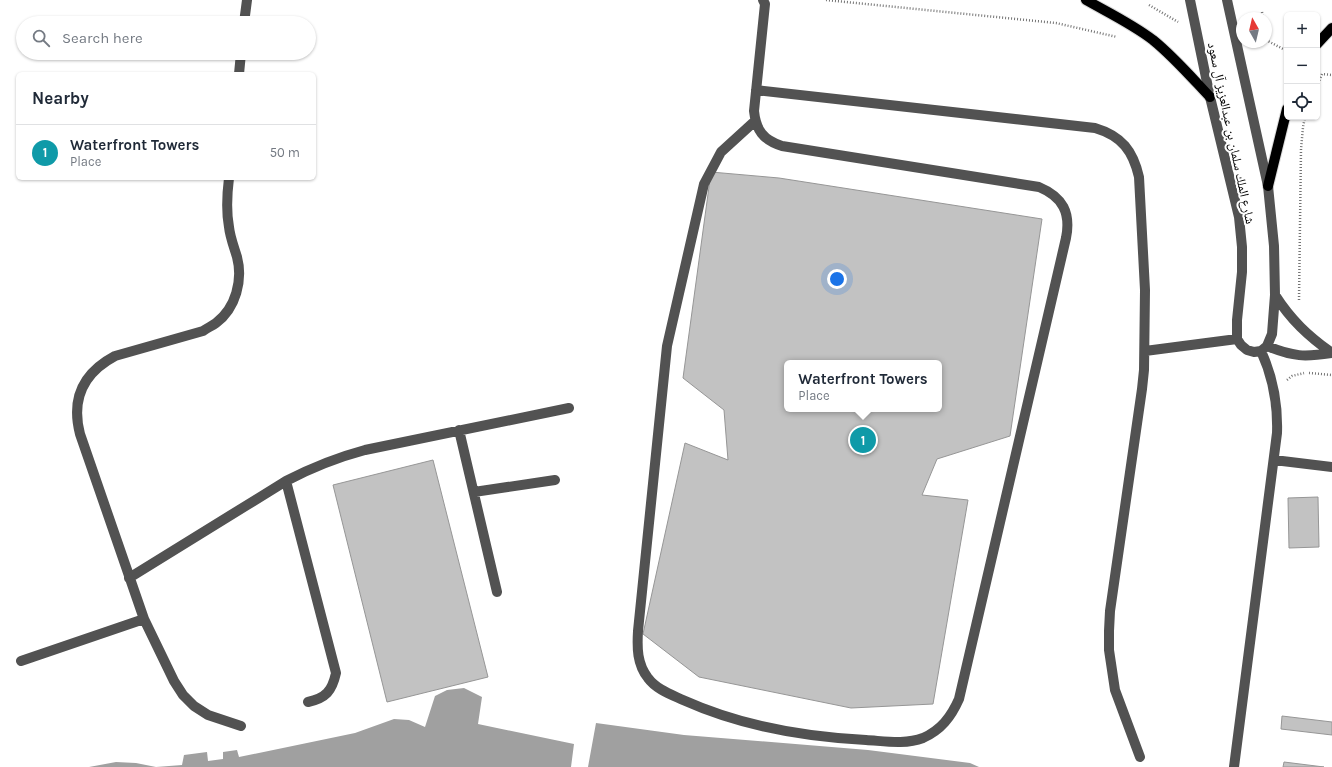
<!DOCTYPE html>
<meta charset="utf-8">
<style>
body{margin:0;font-family:Karla,"Noto Naskh Arabic",sans-serif;background:#f2f2f3;color:#1f2937}
.controls{position:absolute;right:12px;top:12px;display:grid;overflow:hidden;border-radius:6px;box-shadow:0 1px 3px #0004}
.controls button{width:36px;height:36px;display:grid;place-items:center;padding:0;border:0;border-bottom:1px solid #e0e1e3;background:#fff;color:#1f2937;font:20px sans-serif}
.compass{position:absolute;left:1236px;top:12px;width:36px;height:36px;border-radius:50%;background:#fff;box-shadow:0 1px 3px #0004;rotate:352deg}
.you{position:absolute;left:837px;top:279px;width:14px;height:14px;margin:-10px;border:3px solid #fff;border-radius:50%;background:#1a73e8;box-shadow:0 0 0 6px #1a73e833}
.badge{display:grid;place-items:center;width:26px;height:26px;border-radius:50%;background:#7c3aed;color:#fff;font-size:13px;font-weight:700}
.pin{position:absolute;translate:-50% -50%;border:2px solid #fff;box-shadow:0 1px 4px #0006}
.popup{position:absolute;left:784px;top:360px;width:158px;height:52px;box-sizing:border-box;display:grid;place-content:center;border-radius:6px;background:#fff;filter:drop-shadow(0 1px 3px #0005);font-size:13px;white-space:nowrap;color:#747a83}
.popup b{font-size:15px;color:#1f2937}
.popup::after{content:'';position:absolute;left:50%;top:100%;margin-left:-8px;border:8px solid transparent;border-top-color:#fff}
.list{margin:0;padding:0;list-style:none}
h2{display:flex;justify-content:space-between;align-items:center;height:52px;margin:0;padding:0 16px;font-size:17px}
h2 small{font-size:13px;font-weight:400;color:#747a83}
.list li{display:grid;grid-template-columns:26px 1fr auto;gap:12px;align-items:center;box-sizing:border-box;height:56px;padding:0 16px;border-top:1px solid #e0e1e3}
.list b{display:block;font-size:15px;white-space:nowrap}
.list p{margin:0;font-size:13px;white-space:nowrap;color:#747a83}
.list em{font-size:13px;font-style:normal;color:#747a83}
.icon{flex:none;width:22px;height:22px;fill:none;stroke:currentColor;stroke-width:2;stroke-linecap:round;stroke-linejoin:round}
.map{position:relative;flex:none;width:1332px;height:767px;overflow:hidden}
.search{position:absolute;background:#fff;box-shadow:0 1px 3px #0004;left:16px;top:16px;width:300px;height:44px;display:flex;align-items:center;gap:10px;box-sizing:border-box;padding:0 14px;border-radius:22px;color:#747a83;font-size:15px}
.panel{position:absolute;background:#fff;box-shadow:0 1px 3px #0004;left:16px;top:72px;width:300px;height:108px;border-radius:6px}
.map>svg:first-child{display:block}
</style>
<div class="map">
<svg width="1332" height="767" viewBox="0 0 1332 767">
<rect width="100%" height="100%" fill="#fff"/>
<path fill="#a0a0a0" d="M464,688L482,697L478,724L574,744L571,767H89L116,762L136,763L156,767L182,765L184,755L207,752L208,761L223,759V752L237,750L239,757L355,733L394,719L409,720L425,727L435,696L447,690Z
M596,723L684,735L868,750L970,763L979,767H588Z"/>
<path fill="#c2c2c2" stroke="#969696" fill-rule="evenodd" d="M711,172L779,178L1042,219L1010,436L937,459L922,495L968,500L933,704L851,708L699,677L643,634L685,443L728,460L724,410L683,378ZM787,363H939V409H787Z
M433,460L488,677L387,702L333,485Z
M1318,497L1319,547L1289,548L1288,498Z
M1282,716L1332,722V735L1281,729Z
M1284,762L1324,767H1283Z"/>
<g fill="none" stroke-linecap="round" stroke-linejoin="round">
<g stroke="#dbdbdb" stroke-width="12">
<path id="major" d="M1086,0C1109,13 1132,24 1153,40C1174,57 1192,78 1210,97
M1317,44L1332,28
M1268,186L1287,109"/>
</g>
<path stroke="#747474" stroke-width="2.5" stroke-dasharray="1 2" stroke-linecap="butt" d="M826,0L1056,23L1117,37
M1149,5L1178,22
M1262,12L1263,18
M1266,40L1287,51
M1317,86L1322,74L1332,75
M1299,300L1301,149L1303,127L1305,117
M1309,373L1332,375
M1287,380L1292,376L1304,373"/>
<path stroke="#525252" stroke-width="10" d="M1190,0L1210,97L1239,217L1242,247V272L1237,320V339L1241,345L1247,350L1254,352L1261,351L1267,346L1272,334L1275,295L1274,246L1268,186L1227,0
M244,23L247,0
M239,74L241,53
M756,90L1095,128C1122,136 1133,151 1139,177L1145,290L1144,370L1142,389L1110,611L1109,631V650L1115,690L1140,757
M755,121L721,152L704,184L667,346L638,631C637,648 637,664 648,678C656,689 670,694 683,700C741,726 803,737 866,740C884,741 905,745 923,738C941,730 951,717 959,699L1066,238C1071,213 1063,197 1039,187L782,146C763,140 756,130 754,111L765,4L763,0
M229,178C227,194 226,211 229,227C230,237 234,247 237,257C243,280 236,308 216,323C212,326 207,328 203,331L115,356C83,373 71,399 80,434L144,619L174,681L183,695L194,706L208,715L241,726
M1275,295C1291,320 1308,336 1332,353
M1267,346C1293,357 1305,357 1332,353
M1145,351L1237,339
M459,430L497,592
M1274,460L1332,467
M286,481L336,673C332,691 326,698 308,702
M474,492L555,480
M129,578L286,481C313,467 335,458 365,450L569,408
M21,661L144,619
M1234,767L1277,433C1278,403 1273,377 1261,351"/>
<use href="#major" stroke="#000" stroke-width="10"/>
</g>
<g text-anchor="middle" stroke-width="4" stroke-linejoin="round" paint-order="stroke">
<g font-size="13" fill="#000" stroke="#fff">
<text transform="translate(1232 133) rotate(78)" y="5">شارع الملك سلمان بن عبدالعزيز آل سعود</text>
</g>
</g>
</svg>
<div class="controls">
<button>+</button>
<button>−</button>
<button><svg class="icon" aria-label="locate" viewBox="0 0 24 24"><circle cx="12" cy="12" r="6"/><path d="M12 2v4M12 18v4M2 12h4M18 12h4"/></svg></button>
</div>
<svg class="compass" viewBox="-18 -18 36 36"><path d="M0-13l5 13h-10z" fill="#e53935"/><path d="M0 13l5-13h-10z" fill="#747a83"/></svg>
<div class="you"></div>
<div class="pin badge" style="left:863px;top:440px;background:#0f9aa8">1</div>
<div class="popup"><b>Waterfront Towers</b>Place</div>
<div class="search"><svg class="icon" aria-label="search" viewBox="0 0 24 24"><circle cx="10" cy="10" r="6"/><path d="M15 15l6 6"/></svg>Search here</div>
<section class="panel">
<h2>Nearby<small></small></h2>
<ul class="list">
<li><span class="badge" style="background:#0f9aa8">1</span><div><b>Waterfront Towers</b><p>Place</p></div><em>50 m</em></li>
</ul>
</section>
</div>
